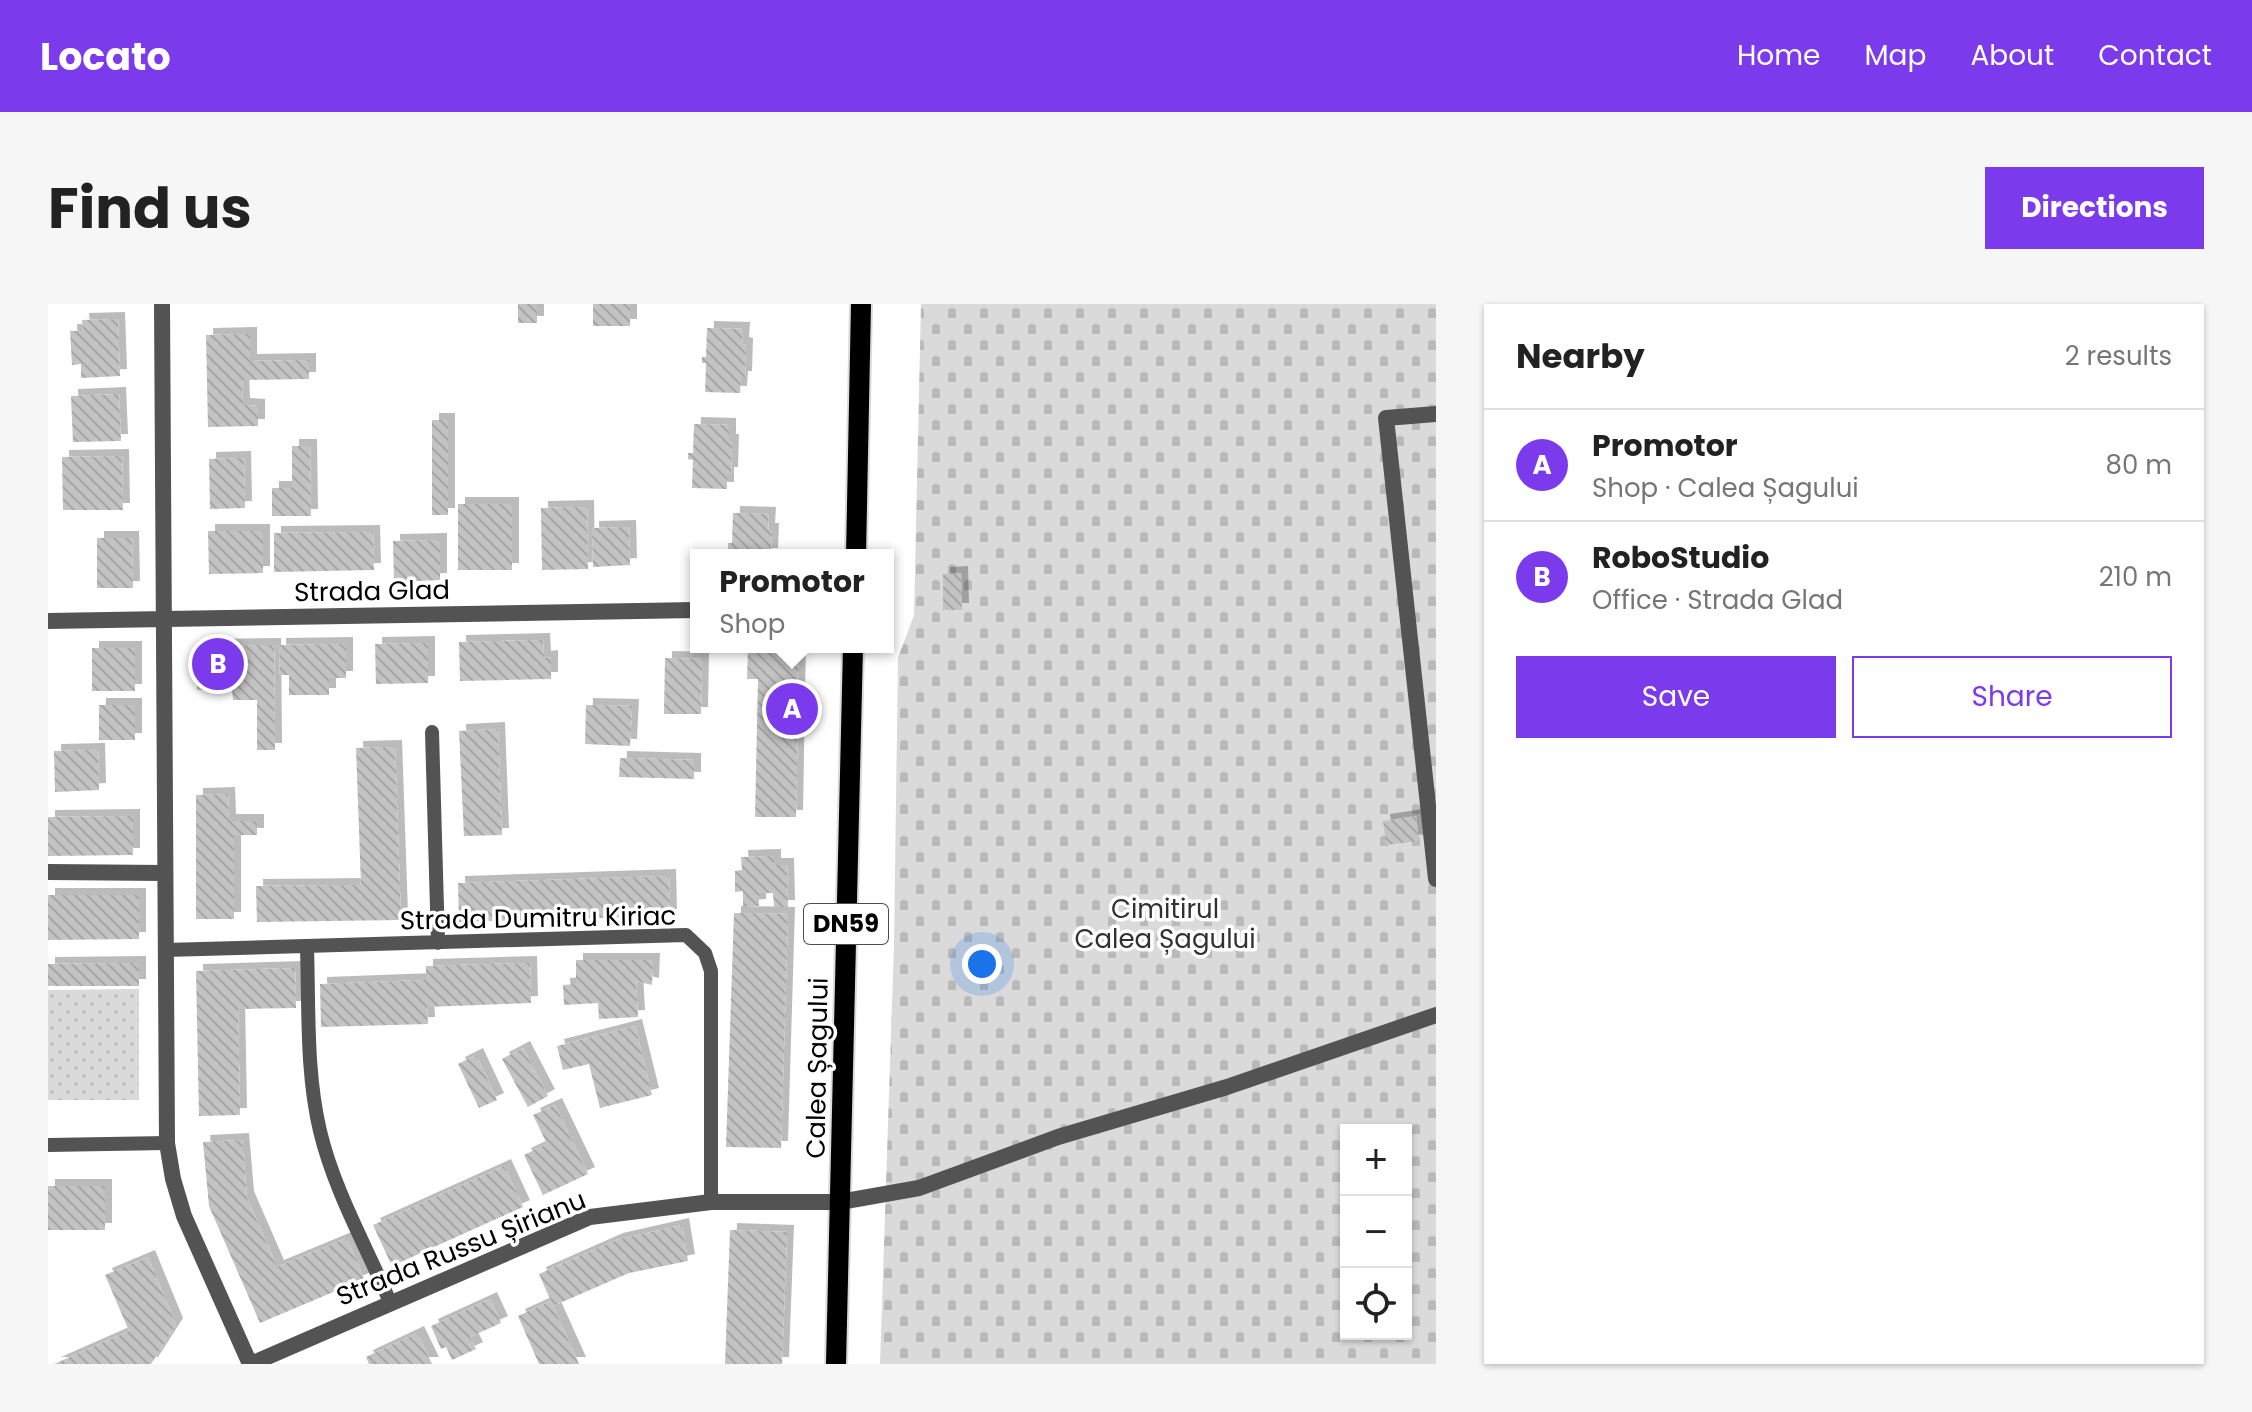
<!DOCTYPE html>
<meta charset="utf-8">
<style>
body{margin:0;font-family:Poppins,sans-serif;background:#f6f6f6;color:#222}
.controls{position:absolute;right:24px;bottom:24px;display:grid;overflow:hidden;border-radius:0px;box-shadow:0 2px 6px #0004}
.controls button{width:72px;height:72px;display:grid;place-items:center;padding:0;border:0;border-bottom:2px solid #e0e0e0;background:#fff;color:#222;font:40px sans-serif}
.you{position:absolute;left:934px;top:660px;width:28px;height:28px;margin:-20px;border:6px solid #fff;border-radius:50%;background:#1a73e8;box-shadow:0 0 0 12px #1a73e833}
.badge{display:grid;place-items:center;width:52px;height:52px;border-radius:50%;background:#7c3aed;color:#fff;font-size:26px;font-weight:700}
.pin{position:absolute;translate:-50% -50%;border:4px solid #fff;box-shadow:0 2px 8px #0006}
.popup{position:absolute;left:642px;top:245px;width:204px;height:104px;box-sizing:border-box;display:grid;place-content:center;border-radius:0px;background:#fff;filter:drop-shadow(0 2px 6px #0005);font-size:26px;white-space:nowrap;color:#767676}
.popup b{font-size:30px;color:#222}
.popup::after{content:'';position:absolute;left:50%;top:100%;margin-left:-16px;border:16px solid transparent;border-top-color:#fff}
.list{margin:0;padding:0;list-style:none}
h2{display:flex;justify-content:space-between;align-items:center;height:104px;margin:0;padding:0 32px;font-size:34px}
h2 small{font-size:26px;font-weight:400;color:#767676}
.list li{display:grid;grid-template-columns:52px 1fr auto;gap:24px;align-items:center;box-sizing:border-box;height:112px;padding:0 32px;border-top:2px solid #e0e0e0}
.list b{display:block;font-size:30px;white-space:nowrap}
.list p{margin:0;font-size:26px;white-space:nowrap;color:#767676}
.list em{font-size:26px;font-style:normal;color:#767676}
.actions{display:flex;gap:16px;padding:24px 32px}
.actions a{flex:1;padding:18px 0;border:2px solid #7c3aed;border-radius:0px;text-align:center;font-size:28px;color:#7c3aed}
.actions .main{background:#7c3aed;color:#fff}
.icon{flex:none;width:44px;height:44px;fill:none;stroke:currentColor;stroke-width:2;stroke-linecap:round;stroke-linejoin:round}
.map{position:relative;flex:none;width:1388px;height:1060px;overflow:hidden;border-radius:0px}
header{display:flex;align-items:center;gap:48px;box-sizing:border-box;height:112px;padding:0 40px;background:#7c3aed;color:#fff}
header strong{font-size:38px}
nav{display:flex;gap:44px;margin-inline-start:auto;font-size:28px}
.intro{display:flex;align-items:center;justify-content:space-between;box-sizing:border-box;height:192px;padding:0 48px}
h1{margin:0;font-size:56px}
.button{padding:20px 36px;border-radius:0px;background:#7c3aed;color:#fff;font-size:28px;font-weight:700}
main{display:flex;gap:48px;padding:0 48px}
aside{flex:1;background:#fff;border-radius:0px;box-shadow:0 2px 6px #0004}
.map>svg:first-child{display:block}
</style>
<header>
<strong>Locato</strong>
<nav><a>Home</a><a>Map</a><a>About</a><a>Contact</a></nav>
</header>
<div class="intro"><h1>Find us</h1><a class="button">Directions</a></div>
<main>
<div class="map">
<svg width="1388" height="1060" viewBox="0 0 1388 1060">
<defs>
<pattern id="cemetery-stones" width="16" height="16" patternUnits="userSpaceOnUse" patternTransform="scale(2)"><rect width="16" height="16" fill="#dadada"/><path d="M2 7V4a2 2 0 0 1 4 0v3zM10 15v-3a2 2 0 0 1 4 0v3z" fill="#b9b9b9"/></pattern>
<pattern id="park-dots" width="8" height="8" patternUnits="userSpaceOnUse" patternTransform="scale(2)"><rect width="8" height="8" fill="#dadada"/><path d="M2 2h.1M6 6h.1" fill="none" stroke="#b9b9b9" stroke-width="1.8" stroke-linecap="round"/></pattern>
<pattern id="building-back-hatch" width="6" height="6" patternUnits="userSpaceOnUse" patternTransform="scale(2)"><rect width="6" height="6" fill="#c3c3c3"/><path d="M-1 5l2 2M0 0l6 6M5-1l2 2" fill="none" stroke="#a6a6a6"/></pattern>
<filter id="shadow"><feDropShadow dx="7" dy="-7" stdDeviation="0" flood-color="#0004"/></filter>
</defs>
<rect width="100%" height="100%" fill="#fff"/>
<path fill="url(#cemetery-stones)" fill-rule="evenodd" d="M873,0H1388V1060H832L846,641L850,354L866,311ZM1298,826H1358V1030H1298Z"/>
<path fill="url(#park-dots)" d="M91,685V796H0V686Z"/>
<path fill="url(#building-back-hatch)" filter="url(#shadow)" d="M470,0H489V19H470Z
M545,0H582V22H545Z
M70,15L72,72L33,74V60L24,61L22,27H35L34,16Z
M659,24L695,25L694,40L698,41L697,74H693L692,89L657,88L658,59H654V53H658Z
M202,30V57L261,56V75L194,76L195,101L210,102V122L160,123L158,31Z
M71,90L73,137L25,138L23,92Z
M384,116H400V211H384Z
M646,120L681,121V137H684L683,170H679V185L644,184L645,156L640,155V149H645Z
M244,142H262L263,212H224V184H244Z
M74,152L75,206H15L14,153Z
M196,154L197,204L162,205L161,155Z
M410,200H464V266H410Z
M539,203L540,265L494,266L493,204Z
M685,209L721,210L720,226H724L723,251H684V245H680V239H684Z
M581,223L582,261L545,263L544,224Z
M160,227H215V269L161,270Z
M325,228L326,266L226,268V229Z
M49,234H84L85,284H49Z
M392,236V276L346,278L345,237Z
M913,269L914,306H895V270Z
M495,336L496,354L503,353V375L412,377L411,338Z
M380,339V379L328,380L327,340Z
M298,340V374H281V391H241V371H232L231,341Z
M226,341L227,446H209V396H185L184,386H149V342Z
M700,343H751L748,513H707L710,375H699Z
M44,344H87V387H44Z
M617,354L654,355L653,410H616Z
M51,401H87V436H51Z
M538,401L584,402L582,442L537,440Z
M450,425L454,531L416,532L411,427Z
M347,443L353,616L209,618L208,582L313,581L308,444Z
M50,446L51,486L7,488L6,447Z
M572,454L646,456V475L571,473Z
M180,490L181,517H209V531H186V615H148V491Z
M85,512V551L0,552V513Z
M1368,512L1371,537L1338,541L1335,517Z
M726,552V561H739L740,603H726L725,589H711V602L695,603V587L687,588V567L694,566L693,553Z
M621,572L622,612L411,618L410,579Z
M0,591H91V635L0,636Z
M686,609L740,610L733,844L678,843Z
M528,656H605L604,681L588,677L590,713L551,715L550,699L516,701L515,681L528,680Z
M91,659V682H0V660Z
M482,659L483,699L379,703L380,720L273,723L272,680L378,676V662Z
M247,664L248,704L190,705L192,811L151,812L148,667Z
M587,722L604,791L552,804L541,760L515,766L509,742Z
M475,744L500,792L480,803L454,755Z
M428,751L449,796L431,804L410,760Z
M507,801L540,870L495,891L476,851L499,840L485,811Z
M194,836L199,894L229,963L299,934L316,975L212,1019L161,902L155,838Z
M456,862L475,903L344,962L325,921Z
M0,882H57V926H0Z
M634,921L640,957L581,969L505,1002L531,1060H491L470,1012L503,997L491,970L568,936Z
M682,926L739,928L734,1060H677Z
M100,953L128,1021L103,1060H6L81,1027L57,971Z
M442,995L453,1019L422,1033L428,1045L404,1056L398,1043L393,1045L383,1022Z
M369,1029L384,1060H321L318,1053Z"/>
<g fill="none" stroke-linecap="round" stroke-linejoin="round">
<g stroke="#dbdbdb" stroke-width="24">
<path id="primary" d="M808,251L813,0
M788,1060L805,343"/>
</g>
<path stroke="#535353" stroke-width="14" d="M384,428L390,639
M259,644C261,705 258,768 272,827C286,886 318,942 342,998
M117,646L638,631L657,649L663,667V898
M0,841L119,839"/>
<path stroke="#535353" stroke-width="16" d="M114,0L119,839L125,875L136,912L202,1060
M1388,110L1338,114L1388,575
M0,317L648,306
M0,568L116,569
M203,1060L542,913L663,898H792L871,884L1010,833L1179,783L1388,711"/>
<use href="#primary" stroke="#000" stroke-width="20"/>
</g>
<g text-anchor="middle" stroke-width="7" stroke-linejoin="round" paint-order="stroke">
<rect fill="#fff" stroke="#4c4c4c" stroke-width="2" x="756" y="600" width="84" height="40" rx="6"/>
<g font-size="24" font-weight="bold" fill="#000">
<text x="798" y="628">DN59</text>
</g>
<g font-size="26" fill="#000" stroke="#fff">
<text transform="translate(324 287) rotate(-1)" y="9">Strada Glad</text>
<text transform="translate(490 614) rotate(-1)" y="9">Strada Dumitru Kiriac</text>
<text transform="translate(769 764) rotate(-89)" y="9">Calea Șagului</text>
<text transform="translate(413 944) rotate(-22)" y="9">Strada Russu Șirianu</text>
</g>
<g font-size="26" fill="#313131" stroke="#fff">
<text x="1117" y="614">Cimitirul<tspan x="1117" dy="30">Calea Șagului</tspan></text>
</g>
</g>
</svg>
<div class="controls">
<button>+</button>
<button>−</button>
<button><svg class="icon" aria-label="locate" viewBox="0 0 24 24"><circle cx="12" cy="12" r="6"/><path d="M12 2v4M12 18v4M2 12h4M18 12h4"/></svg></button>
</div>
<div class="you"></div>
<div class="pin badge" style="left:744px;top:405px">A</div>
<div class="popup"><b>Promotor</b>Shop</div>
<div class="pin badge" style="left:170px;top:360px">B</div>
</div>
<aside>
<h2>Nearby<small>2 results</small></h2>
<ul class="list">
<li><span class="badge">A</span><div><b>Promotor</b><p>Shop · Calea Șagului</p></div><em>80 m</em></li>
<li><span class="badge">B</span><div><b>RoboStudio</b><p>Office · Strada Glad</p></div><em>210 m</em></li>
</ul>
<div class="actions"><a class="main">Save</a><a>Share</a></div>
</aside>
</main>
